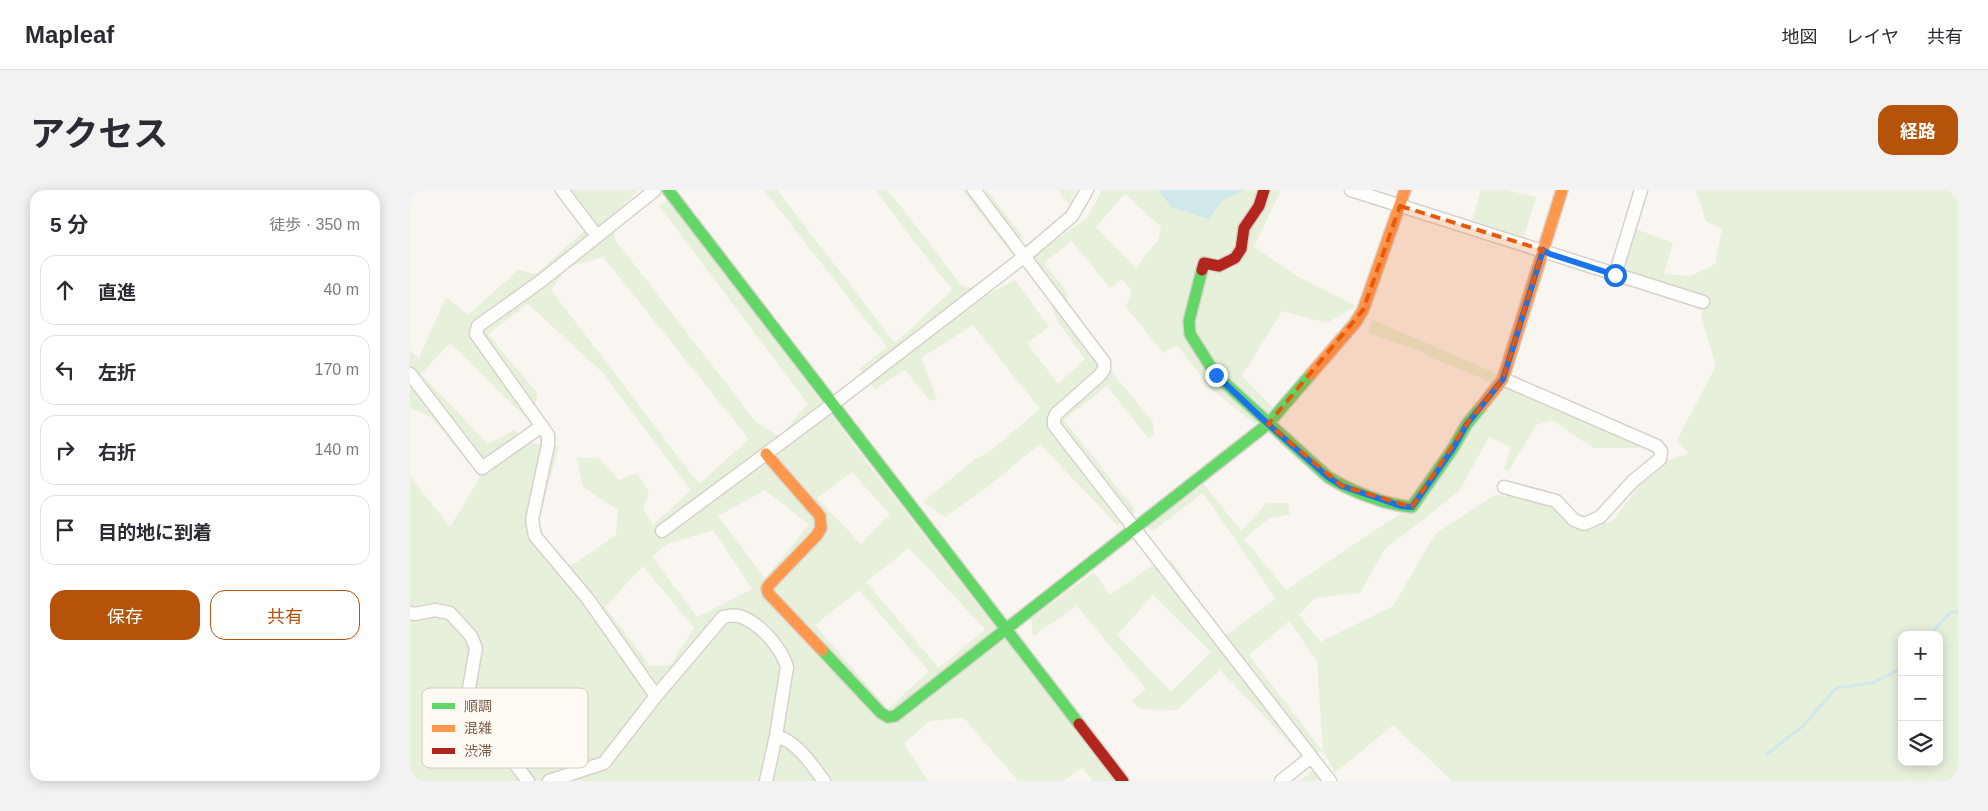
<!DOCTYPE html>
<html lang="ja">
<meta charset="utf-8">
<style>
body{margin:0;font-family:Helvetica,"Noto Sans JP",sans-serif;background:#f2f2f3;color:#2b2b33}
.controls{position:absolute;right:15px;bottom:15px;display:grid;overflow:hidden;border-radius:10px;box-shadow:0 2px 12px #0003}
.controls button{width:45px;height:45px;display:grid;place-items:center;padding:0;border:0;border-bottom:1px solid #e1e1e2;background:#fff;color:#2b2b33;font:25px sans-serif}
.stop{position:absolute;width:15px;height:15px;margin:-11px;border:4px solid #1a73e8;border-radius:50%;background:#fff}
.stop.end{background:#1a73e8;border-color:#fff;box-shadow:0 1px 5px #0008}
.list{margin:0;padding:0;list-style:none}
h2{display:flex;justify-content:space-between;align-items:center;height:65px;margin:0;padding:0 20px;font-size:21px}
h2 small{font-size:16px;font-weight:400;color:#7c7c81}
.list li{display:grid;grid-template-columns:32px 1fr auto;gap:15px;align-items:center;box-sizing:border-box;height:70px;margin:0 10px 10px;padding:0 10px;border:1px solid #e1e1e2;border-radius:15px}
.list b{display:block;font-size:19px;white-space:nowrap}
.list em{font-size:16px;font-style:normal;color:#7c7c81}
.actions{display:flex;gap:10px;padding:15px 20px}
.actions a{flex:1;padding:11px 0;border:1px solid #b45309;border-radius:15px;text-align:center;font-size:18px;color:#b45309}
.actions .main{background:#b45309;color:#fff}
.icon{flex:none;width:28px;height:28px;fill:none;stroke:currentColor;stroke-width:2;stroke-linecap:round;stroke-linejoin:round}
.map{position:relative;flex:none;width:1548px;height:591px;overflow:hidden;border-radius:15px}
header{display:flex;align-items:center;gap:30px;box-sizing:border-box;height:70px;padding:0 25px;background:#fff;border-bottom:1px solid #e1e1e2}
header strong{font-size:24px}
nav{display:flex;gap:28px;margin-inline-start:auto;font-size:18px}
.intro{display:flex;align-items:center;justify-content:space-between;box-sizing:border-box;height:120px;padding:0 30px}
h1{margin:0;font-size:35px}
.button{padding:12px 22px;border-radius:15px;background:#b45309;color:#fff;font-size:18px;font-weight:700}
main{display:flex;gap:30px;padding:0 30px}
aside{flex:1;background:#fff;border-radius:15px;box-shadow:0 2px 12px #0003}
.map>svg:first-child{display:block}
</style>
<header>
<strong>Mapleaf</strong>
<nav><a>地図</a><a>レイヤ</a><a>共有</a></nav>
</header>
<div class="intro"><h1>アクセス</h1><a class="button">経路</a></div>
<main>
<aside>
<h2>5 分<small>徒歩 · 350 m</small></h2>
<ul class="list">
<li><svg class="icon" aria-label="ahead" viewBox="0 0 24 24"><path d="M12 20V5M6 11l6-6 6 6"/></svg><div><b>直進</b></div><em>40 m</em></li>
<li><svg class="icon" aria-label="left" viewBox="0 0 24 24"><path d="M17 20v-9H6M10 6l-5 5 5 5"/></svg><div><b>左折</b></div><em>170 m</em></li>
<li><svg class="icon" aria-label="right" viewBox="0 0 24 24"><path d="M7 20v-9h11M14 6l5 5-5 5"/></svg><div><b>右折</b></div><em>140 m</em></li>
<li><svg class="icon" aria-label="arrive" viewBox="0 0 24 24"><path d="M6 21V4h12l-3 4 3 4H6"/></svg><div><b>目的地に到着</b></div></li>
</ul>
<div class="actions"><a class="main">保存</a><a>共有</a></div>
</aside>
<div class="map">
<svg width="1548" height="591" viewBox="0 0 1548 591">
<rect width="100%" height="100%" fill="#f9f5f0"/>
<path fill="#e7f0db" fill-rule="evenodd" d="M143,0H229L205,22L204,48L345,231L369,247L398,214L249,16L261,8L445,257L705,591H683L672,578L654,591H608L554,528L520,531L494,553L518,591H0V286L40,337L70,287L21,227L0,218V161L9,168L36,107L58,125L108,80L126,84L174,41ZM193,67L339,249L289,294L141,100L158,77ZM118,114L193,183L281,300L243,335L233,319L239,301L227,283L209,290L190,269L166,267L173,297L208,320L206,345L161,376L124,348L149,256L120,253L104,240L78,254L11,184L40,153L120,232L128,204L78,144ZM442,282L480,325L451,354L407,308ZM355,300L399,335L355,388L308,326ZM303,340L342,399L287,427L242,367L257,354ZM499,358L575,439L529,478L456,392ZM233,376L284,438L260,475L240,476L195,417ZM449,400L519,481L478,519L405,435Z
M354,0H367L485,153L542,100L465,0H478L552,96L579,104L605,90L639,137L617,153L648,194L675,169L648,132L622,67L677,28L692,0H748L761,17L813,10L835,0H871L844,57L887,86L946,116L917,133L872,121L832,186L863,218L845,234L801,199L767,155L753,163L716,117L722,101L712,89L700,98L662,51L634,73L656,101L662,133L743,232L744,245L738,248L697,196L654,230L726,321L707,335L630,254L576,298L535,327L513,312L565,269L578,263L630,219L563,135L511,168L527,209L520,211L495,180L465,199L449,179L477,157ZM715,4L751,37L748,50L726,78L686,37Z
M552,0H577L613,47L600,62Z
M648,0H666L659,14Z
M1071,0H1096L1126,7L1114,47L1062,30Z
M1286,0H1548V591H1042L983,535L925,583L914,562L887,561L810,480L767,520L731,519L721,511L736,499L667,416L623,446L621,429L684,382L700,405L741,376L761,370L814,446L866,409L793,303L742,342L737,336L794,294L831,341L857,313H878L880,324L858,329L834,349L876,400L988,325L1006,322L1081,192L1017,166L1014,162L958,143L963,130L1085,183L1094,194L1224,249L1229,258H1183L1142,230L1126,235L1098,282L1094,278L1101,257L1079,247L1049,301L974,360L950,403L905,408L889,425L910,452L983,416L1026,343L1085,305L1138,308L1169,336L1202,332L1246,274L1279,264L1267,250L1306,176L1291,125L1298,109L1213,82L1226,39L1263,53L1254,84L1281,86L1305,74L1312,39L1296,31ZM743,405L801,462L761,502L707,445ZM879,431L907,471L913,562L839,465ZM1492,445H1529V572H1492Z
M904,580L912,591H889Z"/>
<path fill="#d0e8ea" d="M748,0H835L813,10L799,29L761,17Z"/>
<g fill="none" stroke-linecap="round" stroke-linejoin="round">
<path stroke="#d0e8ea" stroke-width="3" d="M1519,445L1540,423L1548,421
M1357,564L1393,536L1426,498L1462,493L1492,478"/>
<g stroke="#d7d1cb" stroke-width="15">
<path id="street" d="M152,0L187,46
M245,0L131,91L68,136L66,144L138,245V255L122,330L125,346L178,409L246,506
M564,0L694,172V179L690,185L646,224L644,229V235L920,591
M941,0L1293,112
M1205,85L1231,0
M0,184L72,278L132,236
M1093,189L1247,256L1251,261L1250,269L1223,291L1190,327L1174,334L1164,330L1146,311L1094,297
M252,341L423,214L615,66L662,26L677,0
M0,423L5,424L25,420L40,423L61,446L66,458L57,510L118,591
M366,546C388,552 401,574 414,591
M139,591L194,573L246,506L313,427C317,426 324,425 329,426C349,432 371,457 377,477L366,546L356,591
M871,591L901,567"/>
</g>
<g stroke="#d9d2cb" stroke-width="14">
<path id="fast" d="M258,0L669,534
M792,80L779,131L780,144L806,185L918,287C940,301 976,315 1002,317L1042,260L1057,234L1071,217
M412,460L471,523L478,527L485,526L858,234L901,184"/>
</g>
<g stroke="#d9d2cb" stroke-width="14">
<path id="slow" d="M901,184L945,133L953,120L995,0
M1071,217L1093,189L1152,0
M356,264L410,326L411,338L407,345L360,394L357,398L358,403L412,460"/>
</g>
<g stroke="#d9d2cb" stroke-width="14">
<path id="jam" d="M792,80L794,73L809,76L825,68L831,59L834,38L849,16L854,0
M669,534L713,591"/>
</g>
<use href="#street" stroke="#fefefd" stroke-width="12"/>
<use href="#fast" stroke="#63d668" stroke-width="11"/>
<use href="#slow" stroke="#ff974d" stroke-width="11"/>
<use href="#jam" stroke="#b3261e" stroke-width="11"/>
</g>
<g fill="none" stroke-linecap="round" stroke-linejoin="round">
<path stroke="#1a73e8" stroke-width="6" d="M806,185L858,234L918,287L932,296L991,316L1002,317L1042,260L1057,234L1093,189L1133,60L1140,64L1205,85"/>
</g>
<path fill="#e8590c" fill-opacity="0.2" stroke="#e8590c" stroke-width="4" stroke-dasharray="10 6" stroke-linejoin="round" d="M990,16L1133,60L1093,189L1057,234L1002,317L932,296L858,234L953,120Z"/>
<rect x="12" y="498" width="166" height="80" rx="8" fill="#fffaf3" stroke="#d7cbc1" stroke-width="1"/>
<rect x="22" y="513" width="23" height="6" fill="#63d668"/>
<rect x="22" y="535" width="23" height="7" fill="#ff974d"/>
<rect x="22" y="558" width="23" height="6" fill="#b3261e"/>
<g font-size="14" fill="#7a5c4d">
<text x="54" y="521">順調</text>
<text x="54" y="543">混雑</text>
<text x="54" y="566">渋滞</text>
</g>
</svg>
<div class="controls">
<button>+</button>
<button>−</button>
<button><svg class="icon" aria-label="layers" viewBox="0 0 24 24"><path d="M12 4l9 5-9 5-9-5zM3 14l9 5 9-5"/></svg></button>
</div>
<div class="stop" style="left:1205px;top:85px"></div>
<div class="stop end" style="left:806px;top:185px"></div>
</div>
</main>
